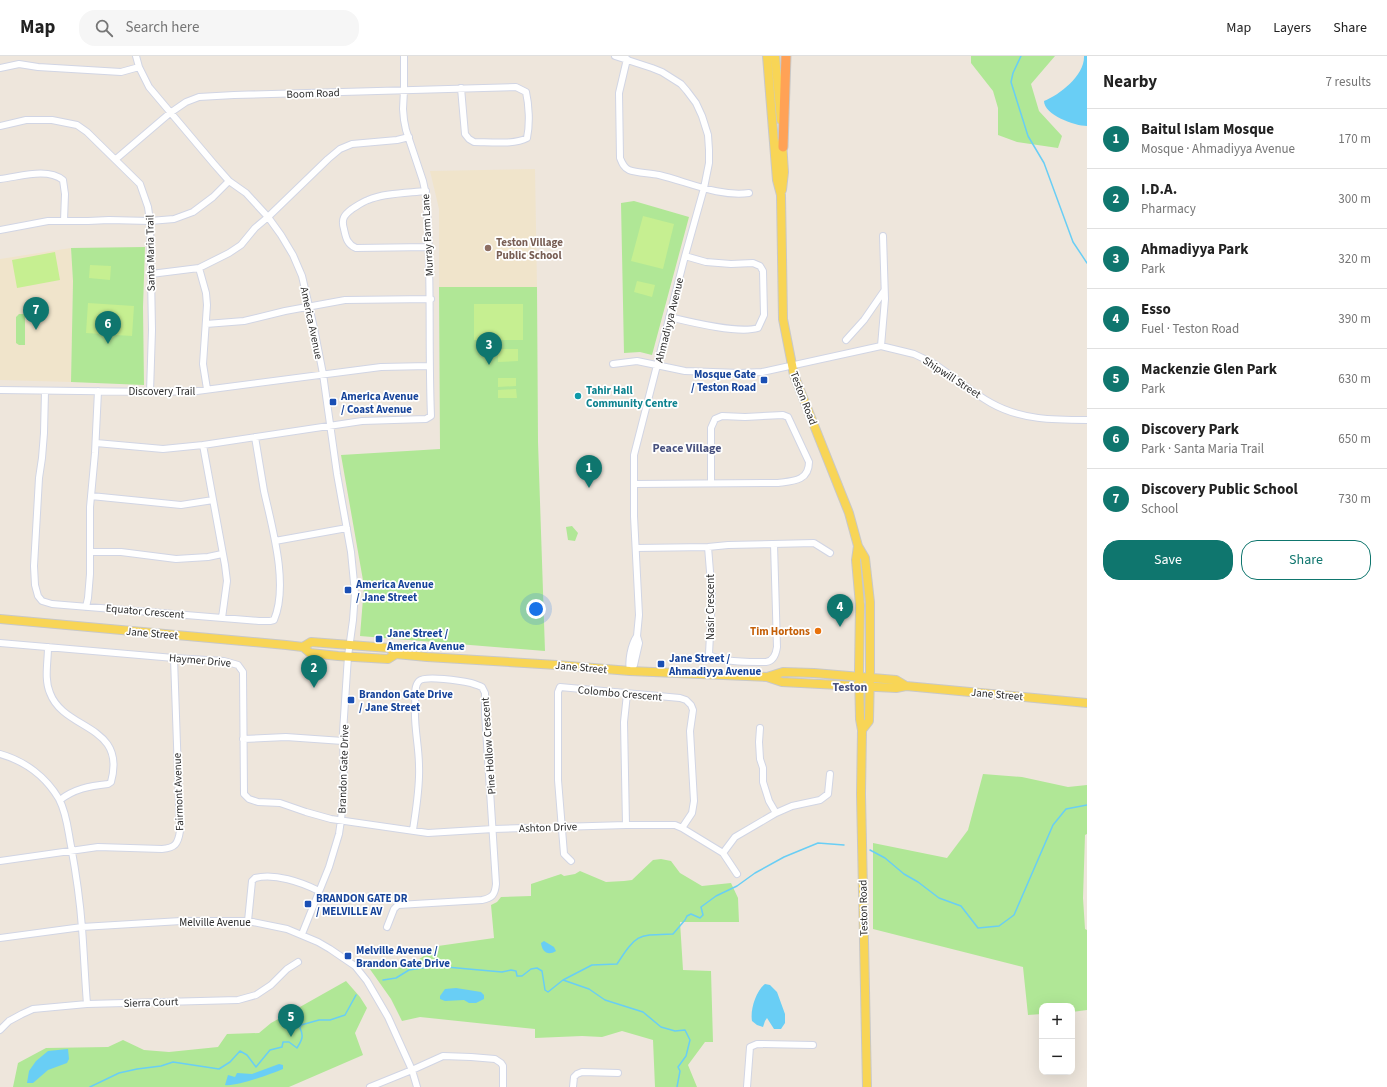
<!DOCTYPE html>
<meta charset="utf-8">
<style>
body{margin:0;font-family:"Source Sans 3",sans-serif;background:#f6f6f6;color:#222}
.controls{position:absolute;right:12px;bottom:12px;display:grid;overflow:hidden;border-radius:8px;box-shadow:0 4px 16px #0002}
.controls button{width:36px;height:36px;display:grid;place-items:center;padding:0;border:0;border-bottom:1px solid #e0e0e0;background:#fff;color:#222;font:20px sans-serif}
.you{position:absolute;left:536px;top:553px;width:14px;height:14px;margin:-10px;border:3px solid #fff;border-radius:50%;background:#1a73e8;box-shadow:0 0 0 6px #1a73e833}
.badge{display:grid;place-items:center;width:26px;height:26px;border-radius:50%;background:#0f766e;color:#fff;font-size:13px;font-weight:700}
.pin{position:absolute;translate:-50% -33px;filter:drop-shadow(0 1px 2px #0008)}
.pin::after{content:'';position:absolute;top:21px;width:14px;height:12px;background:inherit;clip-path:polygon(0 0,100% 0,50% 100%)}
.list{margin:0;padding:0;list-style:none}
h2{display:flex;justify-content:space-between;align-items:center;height:52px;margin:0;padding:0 16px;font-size:17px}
h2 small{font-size:13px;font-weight:400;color:#767676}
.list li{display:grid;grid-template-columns:26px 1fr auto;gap:12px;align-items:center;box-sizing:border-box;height:60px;padding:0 16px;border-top:1px solid #e0e0e0}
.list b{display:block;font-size:15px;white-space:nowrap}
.list p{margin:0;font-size:13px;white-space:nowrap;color:#767676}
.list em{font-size:13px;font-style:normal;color:#767676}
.actions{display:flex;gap:8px;padding:12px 16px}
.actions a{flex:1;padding:9px 0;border:1px solid #0f766e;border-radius:16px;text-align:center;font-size:14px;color:#0f766e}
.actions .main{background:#0f766e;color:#fff}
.icon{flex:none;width:22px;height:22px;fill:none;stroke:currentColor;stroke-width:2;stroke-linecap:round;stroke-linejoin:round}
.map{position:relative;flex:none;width:1087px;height:1031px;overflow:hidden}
header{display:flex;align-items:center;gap:24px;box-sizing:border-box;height:56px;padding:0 20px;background:#fff;border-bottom:1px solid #e0e0e0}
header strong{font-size:19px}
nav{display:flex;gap:22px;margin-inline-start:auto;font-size:14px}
.search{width:280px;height:36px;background:#f6f6f6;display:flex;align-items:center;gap:10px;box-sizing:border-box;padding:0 14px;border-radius:16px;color:#767676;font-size:15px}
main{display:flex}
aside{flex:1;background:#fff}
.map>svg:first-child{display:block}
</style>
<header>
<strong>Map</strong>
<div class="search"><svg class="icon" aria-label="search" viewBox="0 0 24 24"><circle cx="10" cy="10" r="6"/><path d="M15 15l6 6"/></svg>Search here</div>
<nav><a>Map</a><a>Layers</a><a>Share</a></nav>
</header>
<main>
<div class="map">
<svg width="1087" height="1031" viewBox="0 0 1087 1031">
<rect width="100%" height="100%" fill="#eee6dc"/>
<path fill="#f0e4cb" d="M535,113L537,231H439V153L430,115Z
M71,192L73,225L71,326L0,324V203Z"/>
<path fill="#b0e796" d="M971,0H1055L1031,28L1039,55L1062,80L1058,92L1017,86L998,79V52L993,35L971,7Z
M634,145L689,161L652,299L640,296L624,297L621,147Z
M145,191L143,251L144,329L71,326L73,225L71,192Z
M439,231H537L538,386L545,595L360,580L364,530L341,399L440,393Z
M19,258H25V289H19L16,287V261Z
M572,470L578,477L575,485L568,484L566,471Z
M983,718L1022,721L1068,731L1087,729V778L1085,779L1083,842L1085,873L1087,874V954L1072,956V950H1042V958L1028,959L1023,911L873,873V787L947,802L968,774Z
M661,803L671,805L680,817L702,830L731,827L738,842L739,866H680L683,914L711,915L713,986H705L688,1009L697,1031H655L653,984L622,975L602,981L582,980L535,982V973L420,961L402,965L391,943L367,909L378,913L408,911L438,890L494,882L491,849L497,846L501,841L531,840V828L561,818L564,820L575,818L580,815L606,826L624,825L632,824L653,804Z
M346,925L360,941L367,952L355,977L363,999L289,1031H13L18,1007L46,992L108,991L123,984L144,994L169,996L218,991L227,978L259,977L271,967L291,956Z"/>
<path fill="#c6ef91" d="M643,160L674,168L663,213L631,205Z
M55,196L60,224L17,232L12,204Z
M90,209L111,210L110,224L89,222Z
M637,225L655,229L652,241L634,236Z
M88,247L134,250L132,280L86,277Z
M474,248H523V284H474Z
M498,293H518V305L498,306Z
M498,322H516V330L498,331Z
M516,333L517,342H498V334Z"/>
<path fill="#69cef5" d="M1084,0H1087V70C1075,70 1044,59 1044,45C1060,39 1085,19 1084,0Z
M544,885L554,891L556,895C548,900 542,896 541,887Z
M765,928L770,929L777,936L785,958V967L781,973H774L767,962L765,965L763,971L757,969L752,965C750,954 756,935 765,928Z
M456,932L481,936L484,939V943L476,947H469L464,944L445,945L440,943V940L445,933Z
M68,993L69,1003L67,1007L48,1014L33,1027H27L29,1015L36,1005L48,995Z
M279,1008L283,1009V1013C271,1018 236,1031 225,1029L228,1019L235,1021L237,1017L252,1018Z"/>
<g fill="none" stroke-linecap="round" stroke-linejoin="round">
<path stroke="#69cef5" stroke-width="1.5" d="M1021,0L1013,17L1011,26L1028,80L1044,107L1073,186L1087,207
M870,794L885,802L904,818L918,826L939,842L961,850L978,872L999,870L1014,859L1053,769L1066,753L1087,749
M383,924L396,922L409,914L435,910L502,916L511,914L516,915L517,920H522L531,913L537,912L542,915L545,934L548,936L563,924L592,909L617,908C637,877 638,879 673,878L685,864L687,860L691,858L700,862L703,859L701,851L716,840L737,830L755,817L784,801L818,787L844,789
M563,924L589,933L605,944L643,956L661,971L675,975L685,974L690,984L686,1000L678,1011L680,1015L677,1031
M90,1031L119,1017L137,1013L161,1010L173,1006L219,1013L230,1006L240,995L247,999L256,1011L270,994L282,991L283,986H289L297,992C302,984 304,980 300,972L301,969L319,964H330L345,959L356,939"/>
<g stroke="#d1d5e4" stroke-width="8">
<path id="minor" d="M136,0L139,11L149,31L214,108L229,125L246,137L268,161L281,179L293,199L302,220L314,272L323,318L337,418L351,496L355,537L353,564L348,600L343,676L344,733L341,764L339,778L329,811L302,878
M615,0L652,12L662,16L681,28L687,35L696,47L702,60L708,79L709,94V107L704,132L685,200L634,399V460L639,559L637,580L639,587L634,609L630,615
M627,3L619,37L620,102C622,107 624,112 629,114C636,117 651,117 659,119C688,126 719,141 749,137
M0,12L19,8L38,11L121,16L139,11
M0,70L26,64H52L77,69L87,76L140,128L148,151L150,165L152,274L150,336
M116,103L170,57L186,46L199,41L234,39L516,31L526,36C529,49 530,68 527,82C515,89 488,86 474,86L469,83L465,78L461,32
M0,123C19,121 47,111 63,124L65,138L64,165
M426,135C408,137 384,137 368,144C362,146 357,150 352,153C344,159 341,163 344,173C346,182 347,188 356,192L428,191
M0,174L48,165H88L109,164L150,165L174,163L193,156L213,141L229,125
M199,212L206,237L207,249L203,308L207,333
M151,218L199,212L229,197L241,189L255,172L268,161L328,103L340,93L352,88L397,84L409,81
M669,261C690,266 738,278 758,272L764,259L763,215L760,210L753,207L731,208L706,206L685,200
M206,268L244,265L285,255L345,244L431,243
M846,284L864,264L884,235
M881,290L885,243L883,180
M613,308L637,305L685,315L740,317L762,316L881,290L914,298L933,307C953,320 971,336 991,347C1021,364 1054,364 1087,364
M0,334L159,336L197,335L381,311L429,310
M45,335L44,377L42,402L39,422L34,510L35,529L38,540L42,545L52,548L259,565H270L274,564C289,529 272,471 264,435C261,417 258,399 255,381
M96,387L163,393L203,389L362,365L426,363L431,360C428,286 432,212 426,139L423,125L406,74L404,64L403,53L404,34V0
M203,389L225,509L227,525L222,562
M634,428L778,427C793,425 809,425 809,406L788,361L783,359L745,361L722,360L715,363L711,372V427
M91,440L181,449L213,444
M275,485L347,472
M708,491L712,540L709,598C719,607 752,606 766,606C774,605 776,598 777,591L774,488
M636,492L708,491L728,489L814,487L830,497
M90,496H121L176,503L208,501L222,498
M86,551L88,542L90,518V451L95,397L98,335
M0,587L174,602L224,605L238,609L243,616L244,738L249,743L258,746L280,747L306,756L331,763L428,777L493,773L626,769H675L682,772L723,797L737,818
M48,591C48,606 44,623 50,637C64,675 127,668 111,726L108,728C89,730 74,733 60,744
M630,615C628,605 631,589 637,580
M760,672L759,686L760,703L763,712V726L769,745L776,757L792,750L820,744L828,738L830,718
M243,683L286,681L343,685
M0,698C25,705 46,721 59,743C67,758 68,775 71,790C76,817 80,845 82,872C84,898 85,923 87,948
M626,769L624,666L627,638
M723,797L735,781L776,757
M0,805L98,791L162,793C175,792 178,788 180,775L174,602
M571,805L564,798L558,724V636L560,631L680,642L686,644L691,649L693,654L690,675L694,745L692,757L682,772
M248,865L252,825L255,822C275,817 301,826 319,835
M387,871L394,853L398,849L482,844C492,842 495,839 496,828L485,657V637L482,631C479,630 475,628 471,627C462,625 425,619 419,625C413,631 416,644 415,652C414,671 419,691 419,710C420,731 416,753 413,774
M0,882L82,871L181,865H248L287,873L318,886L330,893L355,910L367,925L388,961L412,1014L417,1031
M0,974L9,965L22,958L33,953L87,948L238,944L256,939L271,929L287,913L298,906
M370,1031L412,1014L443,1000L471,1001L495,1003L501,1007L503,1010V1031
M573,1031L574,1021L577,1018L582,1016L618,1017
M747,1031L750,991L757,988L813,989"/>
</g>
<g stroke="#c8c8c8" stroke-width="10">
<path id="major" d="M767,0L777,124L781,139L783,263L794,319L849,457L858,490L865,502L870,546V615L869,665L862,674
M775,0L781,64
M782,134L784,116L782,86
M858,490L856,504L860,549L859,615L860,663L862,674L861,738L867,1031
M0,563L286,589L303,591L311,586L389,592L396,598L427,601L557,609L630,615L767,621L782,626L896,632L906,630L1087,647
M303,591L310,597L338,600L388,603L396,598
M767,621L783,616L814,617L896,624L906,630"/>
</g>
<g stroke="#c8c8c8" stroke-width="11">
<path id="highway" d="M783,91L786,0"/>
</g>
<use href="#minor" stroke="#fff" stroke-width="6"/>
<use href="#major" stroke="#f8d556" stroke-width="8"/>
<use href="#highway" stroke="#ffa256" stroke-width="9"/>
</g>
<circle fill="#8d6e63" stroke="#fff" stroke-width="1.5" cx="488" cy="192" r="4"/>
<g fill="#1a4fb4" stroke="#fff" stroke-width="1.5">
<rect x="760" y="320" width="8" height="8" rx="2"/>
<rect x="329" y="342" width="8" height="8" rx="2"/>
<rect x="344" y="530" width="8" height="8" rx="2"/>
<rect x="375" y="579" width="8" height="8" rx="2"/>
<rect x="657" y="604" width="8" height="8" rx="2"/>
<rect x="347" y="640" width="8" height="8" rx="2"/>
<rect x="304" y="844" width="8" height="8" rx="2"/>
<rect x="344" y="896" width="8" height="8" rx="2"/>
</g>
<circle fill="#0f9aa8" stroke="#fff" stroke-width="1.5" cx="578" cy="340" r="4"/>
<circle fill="#e8710a" stroke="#fff" stroke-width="1.5" cx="818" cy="575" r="4"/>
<g text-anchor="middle" stroke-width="3.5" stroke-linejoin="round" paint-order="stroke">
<g font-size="11" fill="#2b2b2b" stroke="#fff">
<text transform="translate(313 37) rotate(-2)" y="4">Boom Road</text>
<text transform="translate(427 179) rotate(-93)" y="4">Murray Farm Lane</text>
<text transform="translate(150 197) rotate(-91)" y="4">Santa Maria Trail</text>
<text transform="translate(669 264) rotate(-76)" y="4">Ahmadiyya Avenue</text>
<text transform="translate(312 267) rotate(78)" y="4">America Avenue</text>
<text transform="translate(952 321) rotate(33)" y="4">Shipwill Street</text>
<text x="162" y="339">Discovery Trail</text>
<text transform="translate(804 342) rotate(69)" y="4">Teston Road</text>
<text transform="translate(710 551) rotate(-90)" y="4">Nasir Crescent</text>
<text transform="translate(145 555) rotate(5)" y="4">Equator Crescent</text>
<text transform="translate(152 577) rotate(5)" y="4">Jane Street</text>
<text transform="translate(200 604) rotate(5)" y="4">Haymer Drive</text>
<text transform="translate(581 611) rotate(5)" y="4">Jane Street</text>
<text transform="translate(620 637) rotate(5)" y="4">Colombo Crescent</text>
<text transform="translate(997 638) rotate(5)" y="4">Jane Street</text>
<text transform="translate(488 690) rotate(-94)" y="4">Pine Hollow Crescent</text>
<text transform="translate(343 713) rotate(-88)" y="4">Brandon Gate Drive</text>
<text transform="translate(178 736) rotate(-92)" y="4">Fairmont Avenue</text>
<text transform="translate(548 771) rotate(-2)" y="4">Ashton Drive</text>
<text transform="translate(863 852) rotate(-91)" y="4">Teston Road</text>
<text x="215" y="870">Melville Avenue</text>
<text transform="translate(151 946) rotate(-2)" y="4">Sierra Court</text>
</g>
<g font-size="11" font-weight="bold" fill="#785e54" stroke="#fff" text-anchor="start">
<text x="496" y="190">Teston Village<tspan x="496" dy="13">Public School</tspan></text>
</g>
<g font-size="11" font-weight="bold" fill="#164399" stroke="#fff" text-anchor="start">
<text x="756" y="322" text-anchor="end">Mosque Gate<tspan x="756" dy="13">/ Teston Road</tspan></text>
<text x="341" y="344">America Avenue<tspan x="341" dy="13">/ Coast Avenue</tspan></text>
<text x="356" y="532">America Avenue<tspan x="356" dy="13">/ Jane Street</tspan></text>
<text x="387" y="581">Jane Street /<tspan x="387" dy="13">America Avenue</tspan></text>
<text x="669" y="606">Jane Street /<tspan x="669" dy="13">Ahmadiyya Avenue</tspan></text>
<text x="359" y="642">Brandon Gate Drive<tspan x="359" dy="13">/ Jane Street</tspan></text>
<text x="316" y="846">BRANDON GATE DR<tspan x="316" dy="13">/ MELVILLE AV</tspan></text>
<text x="356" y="898">Melville Avenue /<tspan x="356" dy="13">Brandon Gate Drive</tspan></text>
</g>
<g font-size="11" font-weight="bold" fill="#0d838f" stroke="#fff" text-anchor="start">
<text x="586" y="338">Tahir Hall<tspan x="586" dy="13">Community Centre</tspan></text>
</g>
<g font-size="11" font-weight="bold" fill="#c56008" stroke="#fff" text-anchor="end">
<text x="810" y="579">Tim Hortons</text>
</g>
<g font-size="12" font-weight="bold" fill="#48517e" stroke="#fff">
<text x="687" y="396">Peace Village</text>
<text x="850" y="635">Teston</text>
</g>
</g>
</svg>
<div class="controls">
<button>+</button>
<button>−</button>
</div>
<div class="you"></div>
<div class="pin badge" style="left:589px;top:432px">1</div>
<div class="pin badge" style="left:314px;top:632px">2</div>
<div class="pin badge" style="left:489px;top:309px">3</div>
<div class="pin badge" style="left:840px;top:571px">4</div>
<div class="pin badge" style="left:291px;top:981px">5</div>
<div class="pin badge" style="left:108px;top:288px">6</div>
<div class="pin badge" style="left:36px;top:274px">7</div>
</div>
<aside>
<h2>Nearby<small>7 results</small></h2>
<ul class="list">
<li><span class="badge">1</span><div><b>Baitul Islam Mosque</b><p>Mosque · Ahmadiyya Avenue</p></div><em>170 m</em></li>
<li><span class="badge">2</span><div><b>I.D.A.</b><p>Pharmacy</p></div><em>300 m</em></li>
<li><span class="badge">3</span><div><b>Ahmadiyya Park</b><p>Park</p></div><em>320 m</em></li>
<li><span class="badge">4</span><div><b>Esso</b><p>Fuel · Teston Road</p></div><em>390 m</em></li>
<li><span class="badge">5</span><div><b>Mackenzie Glen Park</b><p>Park</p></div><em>630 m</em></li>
<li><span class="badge">6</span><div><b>Discovery Park</b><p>Park · Santa Maria Trail</p></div><em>650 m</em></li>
<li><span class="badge">7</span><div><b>Discovery Public School</b><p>School</p></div><em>730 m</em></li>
</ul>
<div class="actions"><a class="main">Save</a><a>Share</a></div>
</aside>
</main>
